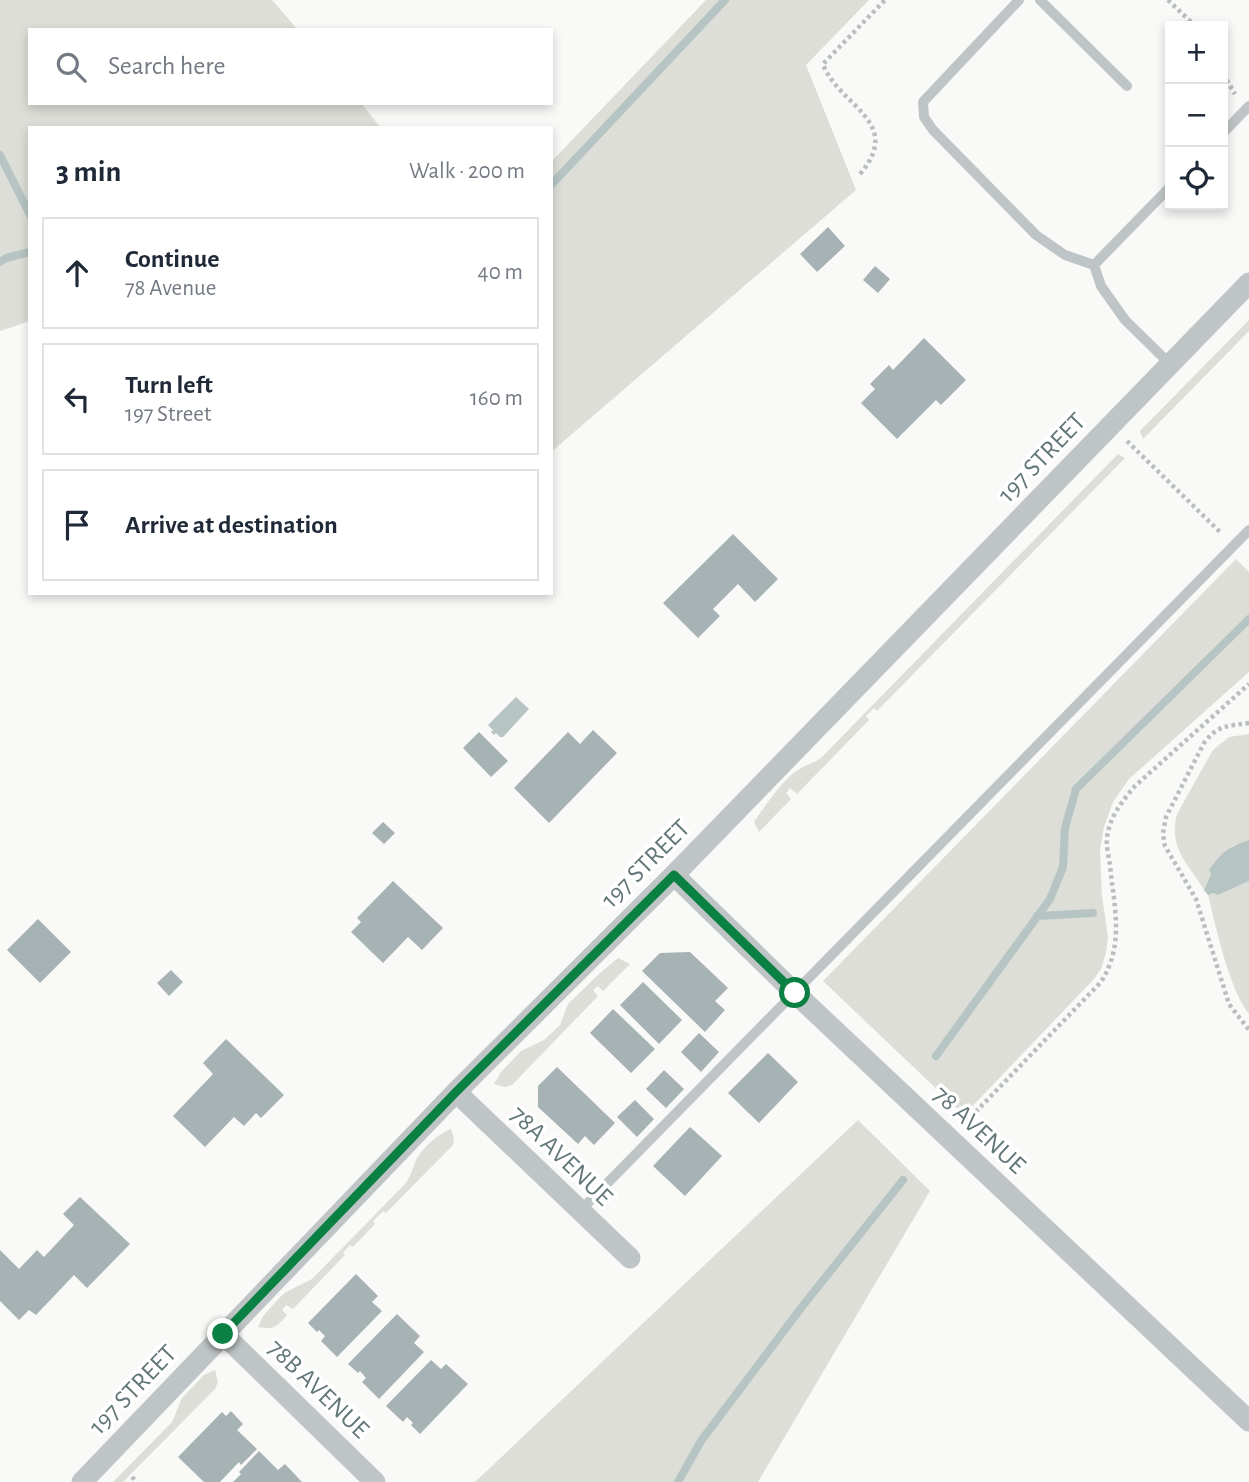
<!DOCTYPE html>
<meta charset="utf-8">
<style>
body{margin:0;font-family:"Alegreya Sans",sans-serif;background:#f6f6f7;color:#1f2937}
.controls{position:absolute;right:21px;top:21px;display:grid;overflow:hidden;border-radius:0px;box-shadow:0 4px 10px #0003}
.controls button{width:63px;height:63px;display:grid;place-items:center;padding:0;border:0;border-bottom:2px solid #e0e1e3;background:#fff;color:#1f2937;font:35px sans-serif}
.stop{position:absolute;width:21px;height:21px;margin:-16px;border:5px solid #0b8043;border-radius:50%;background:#fff}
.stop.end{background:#0b8043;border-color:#fff;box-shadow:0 2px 7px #0008}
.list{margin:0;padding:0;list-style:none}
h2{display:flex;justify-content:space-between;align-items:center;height:91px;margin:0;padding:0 28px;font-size:30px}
h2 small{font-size:23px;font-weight:400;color:#747a83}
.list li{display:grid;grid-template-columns:46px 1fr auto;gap:21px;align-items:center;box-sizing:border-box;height:112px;margin:0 14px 14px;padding:0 14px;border:2px solid #e0e1e3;border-radius:0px}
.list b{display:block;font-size:26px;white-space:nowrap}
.list p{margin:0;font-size:23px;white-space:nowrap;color:#747a83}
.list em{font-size:23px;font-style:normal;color:#747a83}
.icon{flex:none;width:38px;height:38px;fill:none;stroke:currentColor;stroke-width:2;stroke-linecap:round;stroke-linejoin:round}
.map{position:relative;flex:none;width:1249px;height:1482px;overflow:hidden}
.search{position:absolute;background:#fff;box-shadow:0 4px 10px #0003;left:28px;top:28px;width:525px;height:77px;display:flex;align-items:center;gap:18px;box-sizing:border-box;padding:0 24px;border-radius:0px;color:#747a83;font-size:26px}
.panel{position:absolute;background:#fff;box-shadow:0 4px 10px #0003;left:28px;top:126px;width:525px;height:469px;border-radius:0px}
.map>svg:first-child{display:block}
</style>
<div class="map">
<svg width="1249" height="1482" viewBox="0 0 1249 1482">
<rect width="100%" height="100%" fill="#f9f9f7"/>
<path fill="#dcded7" d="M0,0H272L298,30H30V103H361L381,128H30V321L0,331Z
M706,0H869L806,65L856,190L551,452V162Z
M1249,320V331L1143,439L1140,431Z
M1118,454L1125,458L877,711L874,708L866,716L869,720L797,794L790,788L786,793L791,799L759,832L754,822C766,805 779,784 796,771C804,765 813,764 821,758Z
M1236,559L1249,572V672L1129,779L1113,802L1104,827L1100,850L1102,896L1108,937L1106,953L1101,969L1094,979L964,1115L823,981Z
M1249,734V840L1232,846L1211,874L1204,890C1188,863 1168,849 1177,814L1213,750L1229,737Z
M1249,881V1014C1229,989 1216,927 1208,895L1213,893L1218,895Z
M618,958L630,964L603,991L598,986L593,990L598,996L512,1085L505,1087L494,1084L501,1072L521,1051L544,1040L560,1025L568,1004L599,974Z
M858,1120L930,1191L758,1482H475Z
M451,1129L454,1138L453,1145L386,1213L383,1211L373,1221L375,1224L353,1247L350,1245L343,1253L345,1255L293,1309L286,1305L282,1310L287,1315C276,1327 275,1330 258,1327L263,1316L284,1293L312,1279L405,1184C410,1177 412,1171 415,1163C420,1149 438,1134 451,1129Z
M215,1370L218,1382L215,1389L123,1482H113L172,1422L182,1398L204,1375Z"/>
<path fill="#b6c5c3" d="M516,697L529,709L503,737H500L496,733L494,735L491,732L493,730L488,725Z
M1249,840V881L1218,895L1213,893L1208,895L1204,890L1211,874L1209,870C1222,852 1228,847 1249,840Z"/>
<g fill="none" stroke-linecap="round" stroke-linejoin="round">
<path stroke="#b6c5c3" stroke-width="8" d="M0,155L30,215
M551,185L725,0
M0,262L6,258L30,252
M1037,916L1093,913
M936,1056L1050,899L1063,867L1065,828L1076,789L1249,619
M678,1482L701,1441L801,1308L903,1180"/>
</g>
<path fill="#a7b2b4" d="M828,227L845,246L817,272L800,254Z
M875,266L890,279L878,293L863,280Z
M924,338L966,380L941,405L936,400L897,439L861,403L875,389L870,384L889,365L893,370Z
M733,534L778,579L755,602L738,584L713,609L720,616L698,638L663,603Z
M593,730L617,753L549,823L514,788L568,732L580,744Z
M479,732L508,761L491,777L463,748Z
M383,822L395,833L384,844L372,833Z
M393,881L443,928L422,950L408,937L383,963L351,932L361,922L357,918Z
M38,919L71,952L40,983L7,950Z
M690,952L728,988L715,1001L725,1010L705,1032L642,971L660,953Z
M171,970L183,982L169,996L157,983Z
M643,982L682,1020L659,1044L620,1005Z
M613,1009L655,1049L631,1073L590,1033Z
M699,1033L719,1052L701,1072L681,1052Z
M226,1039L284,1095L261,1118L256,1113L244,1126L234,1117L205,1147L173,1116L213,1074L203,1063Z
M768,1053L798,1082L759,1123L728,1093Z
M557,1067L615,1123L594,1145L585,1136L578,1144L538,1107V1086Z
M664,1070L684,1089L666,1108L646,1089Z
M635,1100L654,1119L637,1137L617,1117Z
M690,1127L722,1156L685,1196L653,1166Z
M80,1197L130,1244L87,1288L74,1275L36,1315L29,1310L19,1320L0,1301V1250L19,1269L37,1250L44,1257L74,1225L63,1214Z
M356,1274L378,1296L372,1302L382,1311L337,1357L321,1341L325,1336L319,1330L317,1332L308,1323Z
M397,1314L420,1336L414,1343L424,1352L379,1399L362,1382L366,1378L360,1371L358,1373L348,1364Z
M431,1360L441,1369L446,1364L468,1384L420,1434L411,1425L413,1423L407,1417L403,1422L386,1406Z
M231,1411L243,1424L237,1430L257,1449L241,1465L239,1462L220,1482H204L178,1457L222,1412L226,1416Z
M259,1451L278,1470L285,1464L302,1482H233L241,1474L239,1472Z"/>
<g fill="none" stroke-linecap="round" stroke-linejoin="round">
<path stroke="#b9bebf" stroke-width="4.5" stroke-dasharray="3.5 3.5" stroke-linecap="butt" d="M1168,0L1190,21L1193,26
M1223,74L1235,94
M860,174C905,121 838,106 823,64L885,0
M1127,441L1221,533
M1249,723C1228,726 1217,725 1204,743L1166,817L1163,833L1164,841L1165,846L1196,899L1229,1004L1249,1030
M966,1122L1101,982C1125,944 1114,907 1110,865C1109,857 1106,847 1107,838C1109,818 1122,801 1135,786L1249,684
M132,1477L137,1482"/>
<path stroke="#bfc5c6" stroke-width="10" d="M1019,0L923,102L924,117L933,130L1036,235L1065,255L1094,265
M1040,0L1127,86
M1223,133L1249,106
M1170,187L1094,265L1101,286L1125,320L1171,365
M581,1210L1249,530"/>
<path stroke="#bfc5c6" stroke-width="21" d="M674,875L795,993L1249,1421
M456,1092L630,1258
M223,1334L375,1482
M82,1482L456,1092L674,875L1249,283"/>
</g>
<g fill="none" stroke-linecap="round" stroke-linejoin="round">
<path stroke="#0b8043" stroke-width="9" d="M223,1334L456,1092L674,875L795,993"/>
</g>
<g text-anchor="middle" stroke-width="7" stroke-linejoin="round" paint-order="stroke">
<g font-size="26" fill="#637779" stroke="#fff">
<text transform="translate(1041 457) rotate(-46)" y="9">197 STREET</text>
<text transform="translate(645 863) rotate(-45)" y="9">197 STREET</text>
<text transform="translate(980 1129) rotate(43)" y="9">78 AVENUE</text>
<text transform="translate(562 1155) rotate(44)" y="9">78A AVENUE</text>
<text transform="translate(319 1388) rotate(44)" y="9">78B AVENUE</text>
<text transform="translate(132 1389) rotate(-46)" y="9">197 STREET</text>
</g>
</g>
</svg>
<div class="controls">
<button>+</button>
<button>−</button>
<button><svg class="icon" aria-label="locate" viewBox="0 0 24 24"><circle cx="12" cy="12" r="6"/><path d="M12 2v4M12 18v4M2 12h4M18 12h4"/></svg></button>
</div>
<div class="stop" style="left:795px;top:993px"></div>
<div class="stop end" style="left:223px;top:1334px"></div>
<div class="search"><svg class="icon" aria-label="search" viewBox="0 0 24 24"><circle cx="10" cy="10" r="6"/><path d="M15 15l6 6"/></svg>Search here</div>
<section class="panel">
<h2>3 min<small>Walk · 200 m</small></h2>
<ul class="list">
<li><svg class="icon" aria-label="ahead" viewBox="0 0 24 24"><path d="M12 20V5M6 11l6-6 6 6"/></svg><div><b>Continue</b><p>78 Avenue</p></div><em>40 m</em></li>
<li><svg class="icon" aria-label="left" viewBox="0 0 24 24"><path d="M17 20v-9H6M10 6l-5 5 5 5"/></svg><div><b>Turn left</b><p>197 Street</p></div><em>160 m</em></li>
<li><svg class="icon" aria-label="arrive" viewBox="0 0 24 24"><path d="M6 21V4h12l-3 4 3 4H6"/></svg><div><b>Arrive at destination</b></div></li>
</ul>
</section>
</div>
